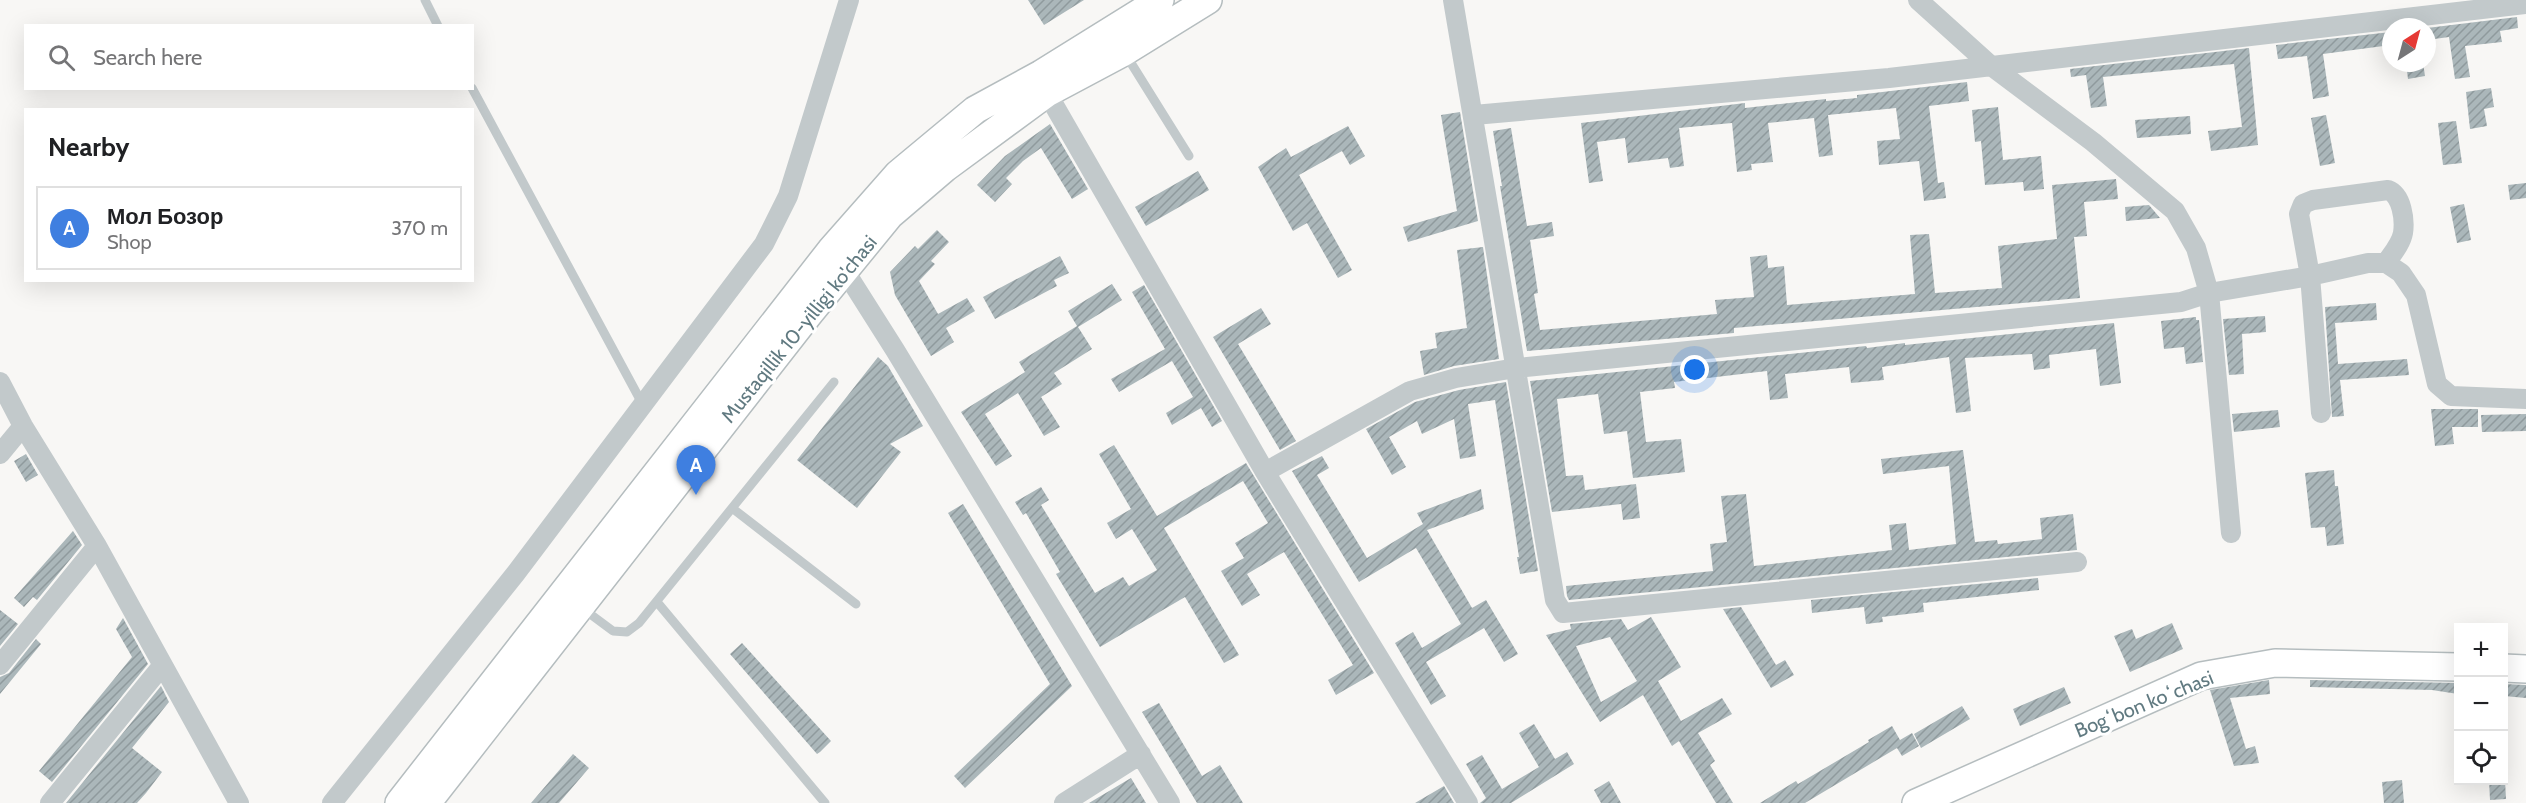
<!DOCTYPE html>
<meta charset="utf-8">
<style>
body{margin:0;font-family:Cabin,sans-serif;background:#f6f6f6;color:#202124}
.controls{position:absolute;right:18px;bottom:18px;display:grid;overflow:hidden;border-radius:0px;box-shadow:0 6px 24px #0002}
.controls button{width:54px;height:54px;display:grid;place-items:center;padding:0;border:0;border-bottom:2px solid #e0e0e0;background:#fff;color:#202124;font:30px sans-serif}
.compass{position:absolute;left:2382px;top:18px;width:54px;height:54px;border-radius:50%;background:#fff;box-shadow:0 6px 24px #0002;rotate:36deg}
.you{position:absolute;left:1695px;top:370px;width:21px;height:21px;margin:-15px;border:4px solid #fff;border-radius:50%;background:#1a73e8;box-shadow:0 0 0 9px #1a73e833}
.badge{display:grid;place-items:center;width:39px;height:39px;border-radius:50%;background:#ec2620;color:#fff;font-size:20px;font-weight:700}
.pin{position:absolute;translate:-50% -50px;filter:drop-shadow(0 2px 3px #0008)}
.pin::after{content:'';position:absolute;top:32px;width:21px;height:18px;background:inherit;clip-path:polygon(0 0,100% 0,50% 100%)}
.list{margin:0;padding:0;list-style:none}
h2{display:flex;justify-content:space-between;align-items:center;height:78px;margin:0;padding:0 24px;font-size:26px}
h2 small{font-size:20px;font-weight:400;color:#757577}
.list li{display:grid;grid-template-columns:39px 1fr auto;gap:18px;align-items:center;box-sizing:border-box;height:84px;margin:0 12px 12px;padding:0 12px;border:2px solid #e0e0e0;border-radius:0px}
.list b{display:block;font-size:22px;white-space:nowrap}
.list p{margin:0;font-size:20px;white-space:nowrap;color:#757577}
.list em{font-size:20px;font-style:normal;color:#757577}
.icon{flex:none;width:33px;height:33px;fill:none;stroke:currentColor;stroke-width:2;stroke-linecap:round;stroke-linejoin:round}
.map{position:relative;flex:none;width:2526px;height:803px;overflow:hidden}
.search{position:absolute;background:#fff;box-shadow:0 6px 24px #0002;left:24px;top:24px;width:450px;height:66px;display:flex;align-items:center;gap:15px;box-sizing:border-box;padding:0 21px;border-radius:0px;color:#757577;font-size:22px}
.panel{position:absolute;background:#fff;box-shadow:0 6px 24px #0002;left:24px;top:108px;width:450px;height:174px;border-radius:0px}
.map>svg:first-child{display:block}
</style>
<div class="map">
<svg width="2526" height="803" viewBox="0 0 2526 803">
<defs>
<pattern id="building-hatch" width="6" height="6" patternUnits="userSpaceOnUse" patternTransform="scale(1.5)"><rect width="6" height="6" fill="#abb7ba"/><path d="M-1 1l2-2M0 6l6-6M5 7l2-2" fill="none" stroke="#8f9a9d"/></pattern>
</defs>
<rect width="100%" height="100%" fill="#f8f7f5"/>
<path fill="url(#building-hatch)" fill-rule="evenodd" d="M1028,0H1084L1044,25Z
M2517,17L2518,28L2500,31L2502,42L2465,46L2470,77L2455,79L2449,37L2427,40V28Z
M2391,32V45L2323,54L2329,96L2313,99L2307,56L2278,59L2276,45Z
M2249,48L2258,145L2211,151L2208,131L2242,127L2234,64L2103,77L2107,106L2091,108L2086,75L2071,77L2070,69Z
M2406,63H2423L2425,76L2408,79Z
M1967,82L1969,101L1929,106L1938,183L1944,182L1946,198L1924,201L1919,161L1879,165L1877,141L1900,139L1896,108L1828,115L1833,155L1819,157L1814,118L1768,123L1773,162L1751,164L1752,170L1737,172L1732,123L1679,128L1684,166L1670,168L1668,158L1628,163L1625,138L1597,142L1603,181L1589,183L1581,123L1745,103V108L1826,99V101L1857,98V95Z
M2491,88L2494,107L2484,109L2487,126L2470,129L2466,92Z
M1998,107L2003,160L2041,156L2044,189L2024,191L2023,182L1985,185L1981,141L1975,142L1972,110Z
M1460,112L1478,221L1408,242L1403,227L1457,211L1441,115Z
M2326,115L2335,163L2320,166L2311,118Z
M2190,116L2191,134L2137,138L2135,120Z
M2456,121L2462,163L2443,165L2438,123Z
M1050,124L1088,189L1072,199L1041,148L1023,161L1006,178L1012,184L995,202L977,185L1005,156Z
M1348,126L1365,156L1350,165L1342,151L1299,175L1352,270L1338,278L1307,223L1293,231L1258,167L1286,148L1291,157Z
M1511,128L1527,226L1552,222L1554,236L1530,240L1538,293L1534,294L1540,330L1717,314L1715,300L1754,297L1750,257L1767,255L1768,268L1784,266L1787,305L1915,294L1910,235L1929,234L1935,293L2002,288L1998,246L2057,239L2052,185L2116,179L2118,199L2084,202L2087,236L2074,237L2080,298L1734,328V333L1527,351L1500,186H1502L1493,131Z
M1198,171L1209,190L1146,226L1135,207Z
M2526,183V198L2510,200L2508,185Z
M2464,204L2471,240L2457,243L2450,207Z
M2149,205L2160,218L2126,221L2125,207Z
M937,230L949,242L931,261L935,264L919,281L938,314L967,298L975,311L946,328L954,342L931,356L895,295L890,272L915,246L918,249Z
M1483,247L1499,359L1454,366L1424,375L1420,351L1437,348L1435,333L1467,328L1457,250Z
M1060,256L1069,273L1054,280L1057,286L995,319L983,297Z
M1112,284L1122,300L1078,327L1092,349L1054,373L1062,384L1041,397L1060,427L1044,436L1018,393L985,414L1012,456L996,466L961,412L1025,372L1019,362L1077,326L1068,311Z
M1144,285L1222,421L1212,427L1201,408L1172,425L1166,413L1193,397L1172,361L1119,392L1111,379L1165,349L1132,292Z
M2376,303L2377,320L2335,323L2338,364L2407,359L2409,375L2340,380L2344,416L2332,417L2325,307Z
M1261,308L1271,324L1238,344L1296,441L1280,450L1213,337Z
M2265,316L2266,332L2242,334L2244,374L2229,375L2223,319Z
M2196,317V320H2199L2203,362L2186,364L2184,347L2164,349L2161,321Z
M2114,323L2121,383L2100,386L2096,349L2049,355L2050,368L2034,370L2032,354L1965,358L1971,411L1956,413L1949,357L1882,367L1884,380L1851,383L1849,367L1785,374L1788,398L1770,400L1767,371L1674,382L1675,388L1640,392L1646,442L1681,439L1685,472L1633,478L1627,431L1604,434L1598,394L1557,399L1566,476L1583,475L1585,490L1636,484L1640,518L1623,520L1621,504L1552,512L1530,381L1866,346L1867,348L1905,343V345Z
M878,357L888,366L923,426L890,444L901,452L857,508L797,460Z
M1506,382L1538,571L1520,574L1517,557H1519L1495,400L1468,404L1476,456L1460,459L1454,419L1422,434L1417,421L1389,437L1406,467L1392,475L1366,429L1415,402L1459,390Z
M2431,409H2478V427H2452L2454,444L2435,446Z
M2278,410L2280,427L2234,432L2232,414Z
M2526,414V431L2482,432L2481,415Z
M1114,445L1157,516L1246,463L1374,673L1336,695L1328,680L1353,665L1284,552L1247,574L1260,595L1242,606L1221,571L1244,558L1235,543L1268,523L1243,481L1164,528L1239,655L1224,663L1185,597L1100,647L1056,574L1060,572L1026,513L1023,515L1015,502L1041,487L1049,500L1041,505L1095,593L1123,577L1129,586L1157,570L1132,529L1116,539L1107,523L1131,509L1099,454Z
M1963,450L1975,542L1997,540L1998,544L2042,539L2040,518L2073,514L2077,550L1569,600L1567,596L1566,586L1713,571L1710,544L1727,542L1721,496L1746,494L1754,566L1892,550L1889,525L1906,523L1909,550L1956,544L1949,466L1883,474L1881,459Z
M26,454L38,475L26,482L14,461Z
M1322,456L1329,468L1317,475L1367,558L1423,524L1417,513L1481,489L1484,509L1427,530L1472,608L1486,600L1518,654L1504,662L1484,628L1426,662L1446,696L1431,705L1395,643L1413,632L1422,648L1461,624L1416,548L1359,582L1292,471Z
M2334,470L2335,486H2338L2344,544L2327,546L2325,527L2311,528L2305,473Z
M963,504L1072,686L965,788L954,776L1050,684L948,513Z
M73,531L82,545L37,600L33,597L24,607L14,598Z
M2038,578L2039,590L1923,603L1924,612L1882,617L1883,622L1866,624L1864,607L1812,613L1811,600Z
M1741,607L1776,665L1785,660L1794,675L1771,688L1723,609Z
M0,610L18,624L0,646Z
M1651,617L1681,667L1658,681L1681,721L1722,698L1732,714L1698,733L1715,761L1710,765L1733,803H1716L1679,741L1672,746L1643,695L1600,722L1546,635L1571,629L1570,624L1621,619L1628,630ZM1610,637L1637,681L1601,702L1576,646Z
M123,618L148,664L52,782L39,771L132,657L116,629Z
M2172,623L2183,649L2130,672L2114,636L2132,629L2136,639Z
M36,639L41,644L0,694V677L9,673Z
M742,643L831,741L820,752L817,754L730,654Z
M2269,680L2270,694L2230,698L2246,749L2255,746L2259,763L2234,766L2210,690Z
M2310,680L2458,683V694L2432,690L2310,687Z
M2504,684L2526,685V698L2504,696Z
M161,686L169,702L132,748L162,772L146,793L137,803H66Z
M2064,687L2071,703L2020,726L2013,709Z
M1159,703L1202,776L1220,765L1243,803H1197L1142,712Z
M1962,706L1970,719L1921,748L1914,734Z
M1534,724L1555,759L1567,752L1574,764L1511,803H1480L1486,798L1466,764L1482,755L1502,789L1539,767L1519,733Z
M1892,726L1900,740L1912,733L1919,746L1902,756L1897,748L1805,803H1760L1796,781L1798,784L1869,742L1868,740Z
M573,754L589,768L559,803H531Z
M1131,778L1146,803H1089Z
M2402,780L2404,803H2384L2382,782Z
M2489,780H2505L2506,799L2490,800Z
M1609,781L1621,803H1601L1594,790Z
M1444,786L1454,803H1415Z"/>
<g fill="none" stroke-linecap="round" stroke-linejoin="round">
<g stroke="#b5bdbf" stroke-width="30">
<path id="secondary" d="M2504,668L2526,669
M399,803L831,250L898,174L975,110L1041,74L1160,0
M427,803L809,314L890,215L945,168L1047,93L1124,52L1208,0
M1916,803L2201,676L2275,663L2458,667"/>
</g>
<path stroke="#c2c9cb" stroke-width="9" d="M425,0L438,26
M1126,55L1189,156
M472,88L643,405
M732,508L856,604
M657,602L825,803
M582,608L613,631L627,632L639,623L834,382"/>
<path stroke="#c2c9cb" stroke-width="20" d="M1453,0L1555,600L1563,613L2077,562
M1047,93L1265,472L1468,803
M1474,115L1889,78L2526,4
M838,260L895,350L1170,803
M0,382L23,426L97,546L239,803
M2321,413L2310,276L2299,214L2303,204L2313,200L2388,190C2402,195 2405,220 2403,233C2401,244 2392,254 2386,263
M0,454L23,426
M1265,472L1410,391L1456,378L1516,368L2181,302L2209,293L2196,248L2175,211L2093,142L1990,65L1918,0
M2231,533L2209,293L2310,276L2368,263H2386L2401,273L2416,295L2437,384L2451,396L2526,399
M0,665L97,546
M50,803L162,666
M332,803L516,573L764,244L788,196L849,0
M1064,803L1141,754"/>
<use href="#secondary" stroke="#fff" stroke-width="27"/>
</g>
<g text-anchor="middle" stroke-width="6" stroke-linejoin="round" paint-order="stroke">
<g font-size="20" fill="#617a81" stroke="#fff">
<text transform="translate(799 329) rotate(-51)" y="7">Mustaqillik 10-yilligi ko'chasi</text>
<text transform="translate(2144 704) rotate(-22)" y="7">Bogʻbon koʻchasi</text>
</g>
</g>
</svg>
<div class="controls">
<button>+</button>
<button>−</button>
<button><svg class="icon" aria-label="locate" viewBox="0 0 24 24"><circle cx="12" cy="12" r="6"/><path d="M12 2v4M12 18v4M2 12h4M18 12h4"/></svg></button>
</div>
<svg class="compass" viewBox="-18 -18 36 36"><path d="M0-13l5 13h-10z" fill="#e53935"/><path d="M0 13l5-13h-10z" fill="#757577"/></svg>
<div class="you"></div>
<div class="pin badge" style="left:696px;top:495px;background:#3f7fe0">A</div>
<div class="search"><svg class="icon" aria-label="search" viewBox="0 0 24 24"><circle cx="10" cy="10" r="6"/><path d="M15 15l6 6"/></svg>Search here</div>
<section class="panel">
<h2>Nearby<small></small></h2>
<ul class="list">
<li><span class="badge" style="background:#3f7fe0">A</span><div><b>Мол Бозор</b><p>Shop</p></div><em>370 m</em></li>
</ul>
</section>
</div>
